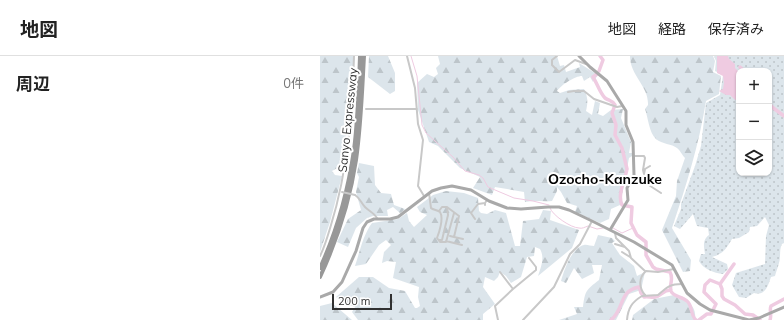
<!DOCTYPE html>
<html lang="ja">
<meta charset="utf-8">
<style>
body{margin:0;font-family:Mulish,"Noto Sans JP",sans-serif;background:#f6f6f6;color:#222}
.controls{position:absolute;right:12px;top:12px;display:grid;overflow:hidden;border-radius:8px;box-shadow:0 1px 3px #0004}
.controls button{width:36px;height:36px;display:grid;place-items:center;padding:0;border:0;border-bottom:1px solid #e0e0e0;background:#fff;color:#222;font:20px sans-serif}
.scale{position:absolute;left:12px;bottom:10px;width:60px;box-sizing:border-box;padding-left:4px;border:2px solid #313131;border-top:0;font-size:11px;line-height:14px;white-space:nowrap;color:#313131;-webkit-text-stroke:3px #fff;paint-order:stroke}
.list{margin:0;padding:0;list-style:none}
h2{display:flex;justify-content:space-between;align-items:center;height:52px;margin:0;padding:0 16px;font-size:17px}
h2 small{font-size:13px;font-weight:400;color:#767676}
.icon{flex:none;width:22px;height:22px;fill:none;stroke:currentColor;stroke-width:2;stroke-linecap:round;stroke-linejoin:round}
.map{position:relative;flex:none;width:464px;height:264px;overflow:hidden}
header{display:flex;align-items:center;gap:24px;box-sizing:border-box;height:56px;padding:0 20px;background:#fff;border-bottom:1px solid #e0e0e0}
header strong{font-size:19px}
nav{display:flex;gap:22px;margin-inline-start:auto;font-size:14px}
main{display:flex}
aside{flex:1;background:#fff}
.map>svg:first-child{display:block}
</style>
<header>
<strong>地図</strong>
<nav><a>地図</a><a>経路</a><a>保存済み</a></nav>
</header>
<main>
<aside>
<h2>周辺<small>0件</small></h2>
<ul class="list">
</ul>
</aside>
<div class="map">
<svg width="464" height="264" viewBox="0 0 464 264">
<defs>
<pattern id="grass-dots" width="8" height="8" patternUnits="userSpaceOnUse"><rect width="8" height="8" fill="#dce5eb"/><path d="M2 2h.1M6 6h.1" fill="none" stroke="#bdc5ca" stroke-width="1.8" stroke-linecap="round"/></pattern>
<pattern id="forest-firs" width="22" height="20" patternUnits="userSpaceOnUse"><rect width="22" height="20" fill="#dce5eb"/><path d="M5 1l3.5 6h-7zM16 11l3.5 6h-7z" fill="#bdc5ca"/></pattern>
</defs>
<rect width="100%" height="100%" fill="#fff"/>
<path fill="url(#grass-dots)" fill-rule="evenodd" d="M394,0H464V187L462,188C459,193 461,200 459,207C458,211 456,216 455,220L451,221C448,230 445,240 434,237L426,242L419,241L412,229L416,217L445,208L446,180L449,169L445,161L437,170L430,171L429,176L419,182L412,183C406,193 403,198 392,201L407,208L408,213L403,218C394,217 383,213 379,205L381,198H385C384,191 382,184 389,179L388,172L377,170L373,158L360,173L354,170L361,153V148L375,110L381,90L386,47L400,39L403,19L395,15L396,5ZM419,15H449V117H419Z"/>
<path fill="url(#forest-firs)" d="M0,0H35L23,111H19L12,115L15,119L22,120L10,166L0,196Z
M49,0H68L75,17V35L70,38L48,21Z
M118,0H237L240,10L244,9L246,16L260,11L259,7L278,19L273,26L270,21L264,25L262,20C255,20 241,29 237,35L240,37L249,34L264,33C268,41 268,46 266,55L272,59L275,45L280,47L278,58L283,60L291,54L303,53L301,62L311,86L309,97H312V100L309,102L300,149L291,153L289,163L280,167L255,156L257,150L247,147L241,136L237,131V135L232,145C223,146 214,144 205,146L204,136L175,131L172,139L153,132L160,121L140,112L118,90L109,86L98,54L97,27L107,18L114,21L118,18L116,12L120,8Z
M310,0H393L395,5L393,16L401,20L399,38L386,45C379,89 366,130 352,172L371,204L370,215L363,216L342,174L356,140L357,125L365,102C362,99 360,94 357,92C352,88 342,88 336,83C329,77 328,61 325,53L328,49C329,30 310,20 310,0Z
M39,107L54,110L55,129L61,137L71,138L74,149L85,153L82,156L80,157L73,151L67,154L68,160H53L47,162L36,172L28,191L17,186L28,163L41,154L36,136L39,121L37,117Z
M126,135L144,137L158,142L159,155L161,157L167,158L175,154L186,157L195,190H200L203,165L219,163L223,154L231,155L230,164L259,174L252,192L218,220C221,211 225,202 220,193L215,191L214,200L207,201L201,221L191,227L186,220L180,216L178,221L174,225L165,221L163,231L175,248L163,258V264H38L32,256L35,251L24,247L16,241L39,221H53L69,232L85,235L95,252H97L100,250L98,241L99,231L73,222L76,206L67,205L62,207L64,196L71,189L66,184L59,189L46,208L35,210C40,195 43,179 52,167L78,163L87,157L89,165L94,171L107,159L100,156L97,151L113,139Z
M278,179L292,182L295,185L292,187L300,199L314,210L317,220L325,216L321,234L309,238L296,264H239L257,258L254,251H263C265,235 266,234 279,224L282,209H272L274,217L262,223L254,212L246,227L241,225C244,215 251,192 264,189C266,188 271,190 274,190Z
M354,239C367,244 377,249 375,264H312L313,259L334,243Z
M12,247L32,264H0V250Z"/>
<path fill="#efcbe1" d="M397,0H408L409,3L415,8V12L419,16V46L414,43L410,39H406L399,35L403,33L404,27L403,20L397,17Z"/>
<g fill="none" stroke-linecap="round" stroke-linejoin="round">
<path stroke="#efcbe1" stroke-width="1" d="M91,0L97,20L102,69L106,77L133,101L145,115L159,119L163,122L168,131L194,142L213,145L229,149
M230,152C232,159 251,172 259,172C262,173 265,171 268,170L277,173L283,172
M293,172L302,177L313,172"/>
<path stroke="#efcbe1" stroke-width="3.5" d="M420,11L424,15
M279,15L283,4L280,0
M277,18L273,21C277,27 280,37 285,42C289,45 292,44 295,49L292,57L296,69L295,79L302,92L307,113C305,124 297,139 302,149L312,151L311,167L317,179L326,186V199L333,211L336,213L350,216C354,223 349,228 351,235C353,241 362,240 367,245C373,250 370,259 376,264
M449,47L452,51L464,60
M400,228L414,208
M291,264C305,253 298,235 319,231L321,237L324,241C328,240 332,242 335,241C342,240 342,234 351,234
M379,264L387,258H391L396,248L384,236L385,229L390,224L400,228L402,233V240L404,243L415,249L425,258L433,259L440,264
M450,264C452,258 449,254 451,250L464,243"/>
<path stroke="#c8c8c8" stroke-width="2" d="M87,0L95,32L98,68L103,84L98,130L104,140
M237,0L232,4V9L239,16L255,4L266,8
M248,36L254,35H264L274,43L297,51L302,50
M46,53H97
M314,100H324L325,102L323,114L324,118L325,113L330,110
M312,124H321L341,137
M109,137L111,152C113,154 118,154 120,156C124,162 119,177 117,182L120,186H126L134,157
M35,139C40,142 41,147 45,151C49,155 54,157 57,162
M165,149V147L167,144
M127,151L139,160L134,181L143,183
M119,155L122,151H127L128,159L122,184H119
M155,163L151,157L158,148L165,147
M295,177L296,182L309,195L311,202L325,215
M130,180L134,181
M126,185L142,189
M295,188L305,191
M302,196L310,201
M0,200C5,190 8,179 11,169C28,114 32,57 34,0
M180,216L193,233L216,214V211L209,202
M325,239C319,232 318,222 326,215L338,216L354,213
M178,264L175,250L193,233
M203,264L234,231L250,198L260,188L272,165
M307,264C308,252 312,246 322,240L338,239C346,232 349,228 362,228"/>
<path stroke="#a9a9a9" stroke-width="3" d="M259,0L270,11L287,25L306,55V69L313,86L314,119L307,132L308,144L290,174
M0,241L13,236L22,226L36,195L43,172L47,166L54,163H70L78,161L112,135L121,132L132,130L151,134L169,145L187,152L201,153L228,151H239L249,154L272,165L314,186L352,209L367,237L380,248L390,254L429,264L439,262L464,251"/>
<path stroke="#989898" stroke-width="4" d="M0,212C17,175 28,135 34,94C38,63 39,31 40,0
M0,221C17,184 30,144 36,104C41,69 42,35 44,0"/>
<path stroke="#c8c8c8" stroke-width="2" d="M22,136L35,139"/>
</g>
<g text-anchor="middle" stroke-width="4" stroke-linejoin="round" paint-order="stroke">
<g font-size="12" fill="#313131" stroke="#fff">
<text transform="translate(28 64) rotate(-84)" y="4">Sanyo Expressway</text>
</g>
<g font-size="14" font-weight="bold" fill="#000" stroke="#fff">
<text x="285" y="128">Ozocho-Kanzuke</text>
</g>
</g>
</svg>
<div class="controls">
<button>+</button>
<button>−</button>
<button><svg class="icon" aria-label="layers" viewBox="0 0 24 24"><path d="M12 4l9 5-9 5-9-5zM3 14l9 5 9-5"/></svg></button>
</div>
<div class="scale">200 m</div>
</div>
</main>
